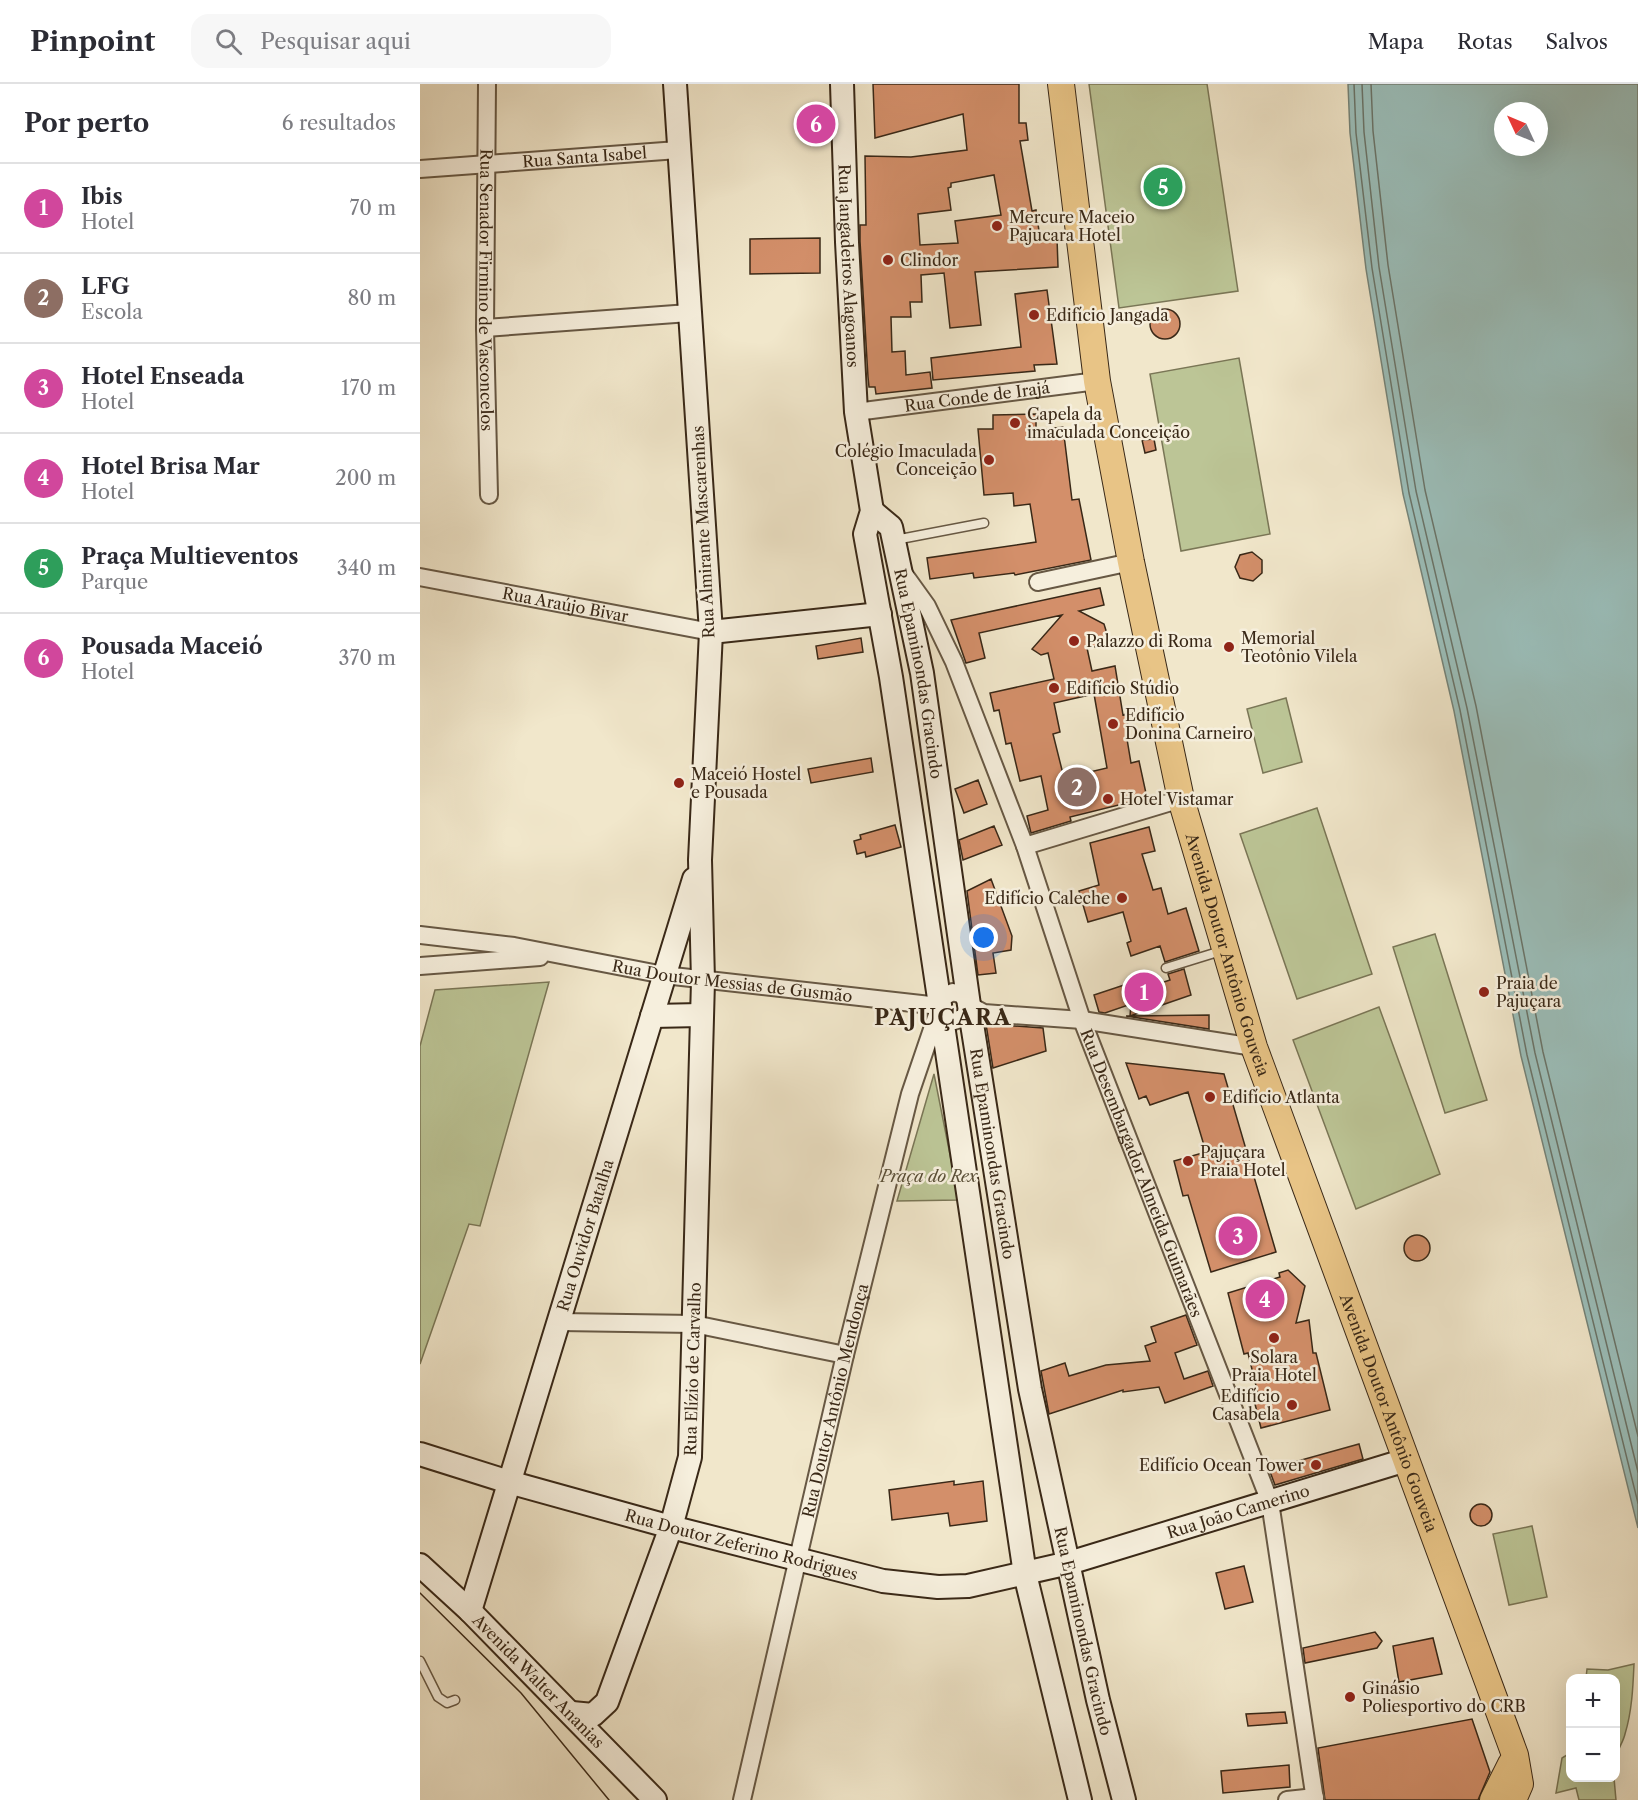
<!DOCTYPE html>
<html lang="pt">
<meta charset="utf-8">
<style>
body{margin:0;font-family:"Libre Caslon Text",serif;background:#f7f7f7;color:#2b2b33}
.controls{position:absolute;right:18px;bottom:18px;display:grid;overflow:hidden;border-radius:12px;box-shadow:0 6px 24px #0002}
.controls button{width:54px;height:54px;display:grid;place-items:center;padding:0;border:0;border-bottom:2px solid #e1e1e2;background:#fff;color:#2b2b33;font:30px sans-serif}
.compass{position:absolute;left:1074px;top:18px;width:54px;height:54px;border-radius:50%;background:#fff;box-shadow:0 6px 24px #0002;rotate:314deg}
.you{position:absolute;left:564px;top:854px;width:21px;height:21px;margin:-15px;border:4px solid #fff;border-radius:50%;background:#1a73e8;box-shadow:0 0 0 9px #1a73e833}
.badge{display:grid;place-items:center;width:39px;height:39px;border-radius:50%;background:#8f2418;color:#fff;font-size:20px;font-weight:700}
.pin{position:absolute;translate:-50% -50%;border:3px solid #fff;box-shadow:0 2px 6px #0006}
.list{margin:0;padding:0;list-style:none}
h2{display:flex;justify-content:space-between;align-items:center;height:78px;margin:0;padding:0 24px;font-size:26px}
h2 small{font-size:20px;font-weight:400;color:#7c7c81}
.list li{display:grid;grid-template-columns:39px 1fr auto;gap:18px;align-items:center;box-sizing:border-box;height:90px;padding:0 24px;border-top:2px solid #e1e1e2}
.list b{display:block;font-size:22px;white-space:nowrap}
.list p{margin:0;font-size:20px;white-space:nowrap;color:#7c7c81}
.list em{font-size:20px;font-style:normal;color:#7c7c81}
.icon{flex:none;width:33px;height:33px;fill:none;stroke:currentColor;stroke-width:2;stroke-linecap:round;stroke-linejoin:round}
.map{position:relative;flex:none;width:1218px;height:1716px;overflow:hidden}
header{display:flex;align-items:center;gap:36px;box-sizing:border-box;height:84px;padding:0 30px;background:#fff;border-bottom:2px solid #e1e1e2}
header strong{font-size:28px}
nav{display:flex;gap:33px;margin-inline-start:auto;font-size:21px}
.search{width:420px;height:54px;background:#f7f7f7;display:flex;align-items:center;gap:15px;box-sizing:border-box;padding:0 21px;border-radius:18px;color:#7c7c81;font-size:22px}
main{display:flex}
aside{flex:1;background:#fff}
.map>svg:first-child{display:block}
</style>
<header>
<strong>Pinpoint</strong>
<div class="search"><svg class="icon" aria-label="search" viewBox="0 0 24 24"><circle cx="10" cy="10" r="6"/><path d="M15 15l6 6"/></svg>Pesquisar aqui</div>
<nav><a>Mapa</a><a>Rotas</a><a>Salvos</a></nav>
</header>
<main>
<aside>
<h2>Por perto<small>6 resultados</small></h2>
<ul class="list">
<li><span class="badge" style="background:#d1479c">1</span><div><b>Ibis</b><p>Hotel</p></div><em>70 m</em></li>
<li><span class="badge" style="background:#8d6e63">2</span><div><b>LFG</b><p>Escola</p></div><em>80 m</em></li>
<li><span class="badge" style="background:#d1479c">3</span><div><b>Hotel Enseada</b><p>Hotel</p></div><em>170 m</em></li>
<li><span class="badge" style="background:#d1479c">4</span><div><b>Hotel Brisa Mar</b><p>Hotel</p></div><em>200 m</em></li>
<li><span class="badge" style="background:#2e9e5b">5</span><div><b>Praça Multieventos</b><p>Parque</p></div><em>340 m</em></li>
<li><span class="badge" style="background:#d1479c">6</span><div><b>Pousada Maceió</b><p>Hotel</p></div><em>370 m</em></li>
</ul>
</aside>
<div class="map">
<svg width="1218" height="1716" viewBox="0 0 1218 1716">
<rect width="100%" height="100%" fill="#f1e7cb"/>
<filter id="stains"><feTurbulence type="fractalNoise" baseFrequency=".00333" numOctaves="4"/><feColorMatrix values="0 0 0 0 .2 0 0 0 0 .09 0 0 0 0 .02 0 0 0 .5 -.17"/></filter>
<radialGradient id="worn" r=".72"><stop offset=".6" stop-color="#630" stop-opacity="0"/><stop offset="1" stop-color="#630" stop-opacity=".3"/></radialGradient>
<path fill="#bcc596" stroke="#7a7656" stroke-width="1.5" d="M669,0H787L818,207L699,224Z
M819,274L850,450L761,467L730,290Z
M866,614L882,678L843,689L827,625Z
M897,724L952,890L877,915L820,750Z
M1015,850L1067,1016L1025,1029L973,863Z
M129,898L60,1142L49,1140L0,1280V962L15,906Z
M959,923L1020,1090L936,1125L873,956Z
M514,990L539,1116L477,1117Z
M1112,1442L1127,1513L1089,1521L1073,1450Z
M1214,1580C1213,1603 1212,1627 1205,1650C1203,1659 1197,1665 1196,1676V1594H1166L1167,1585L1188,1586Z
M1150,1669V1694H1194L1196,1716H1159L1156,1704L1136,1709L1142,1674Z"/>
<path fill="#9bbfbb" stroke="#748379" stroke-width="1.5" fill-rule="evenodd" d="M928,0H1218V1444L1101,972L1034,627L983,410L946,185L930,49ZM1083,27H1119V63H1083Z"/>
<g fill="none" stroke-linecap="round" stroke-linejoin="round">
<path stroke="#6a7469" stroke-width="1.5" d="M934,0L936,49L952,184L989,409L1040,626L1107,971L1218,1419
M942,0L944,48L959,183L996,407L1047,624L1115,969L1218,1388
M951,0L953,47L968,181L1005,406L1056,622L1123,968L1218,1352"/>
</g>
<path fill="#d38f6a" stroke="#392817" stroke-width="1.5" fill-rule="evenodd" d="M453,0H599V39H606L608,56L600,57L612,127L616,126L620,154H637L638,183L555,188L561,241L530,244L524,189L501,191L502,218H490L491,233H471L472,268L485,267L486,291L510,288L512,304L456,310L455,303H449L448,293L440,157V141H446L445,72L491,73L547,66L543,30L455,54ZM574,91L581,131L535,137L538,159L500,161L498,130L531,126L528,104L531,103V99Z
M400,154V189L330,190V155Z
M627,206L637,280L614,281L615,287L513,296L511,274L601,263L595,210Z
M730 240a15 15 0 1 1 30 0a15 15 0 1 1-30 0Z
M616,330V346L643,343L652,416L659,415L671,476L595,491L594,489L554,494L553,489L510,495L507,474L616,458L610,420L594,422L593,409L564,411L558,345H573V331Z
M734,355L736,366L725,369L722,356Z
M832,468L842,476V489L833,497L820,494L815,483L820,471Z
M680,504L684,521L659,527L684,540L688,553L685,561L667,564L672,587L695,582L703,631L706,630L709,648L706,649L711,679L719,677L727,714L650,733L651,737L611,749L607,732L628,726L621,692L600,697L591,659L586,660L579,626L574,627L570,609L634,595L628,569L621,571L612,565L642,531L559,549L565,574L546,579L531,536ZM674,610L687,684L644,694L633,650L640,648L634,619Z
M441,554L443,568L398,575L396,562Z
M451,674L453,688L391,699L388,685Z
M558,696L567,720L544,729L535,705Z
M475,741L481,763L446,773L445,768L437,770L434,757L441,755L440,751Z
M574,742L582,761L543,776L539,756Z
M729,743L735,767L722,770L733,806L741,804L748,830L766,824L779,867L745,878L740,862L711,872L707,859L711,857L703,828L668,838L659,807L679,801L670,759Z
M571,795L592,852L591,866L573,869L576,889L558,891L547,807Z
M764,885L771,911L710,932L789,931V945L706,932H710L711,920L685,929L679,928L674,911L704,901L732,902L750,896L748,890Z
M566,940L623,944L626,967L573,984Z
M706,979L804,990L856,1168L791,1188L768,1111L763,1112L754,1077L786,1068L768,1008L730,1021L726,1012L719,1015Z
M984 1164a13 13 0 1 1 26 0a13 13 0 1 1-26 0Z
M868,1186L885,1202L876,1239L889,1236L893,1269H896L910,1326L841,1344L834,1316L839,1314L828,1269L824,1270L808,1209L860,1193L859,1189Z
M766,1231L777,1261L755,1269L764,1295L788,1287L793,1302L745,1319L739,1303L703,1308V1306L629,1330L621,1287L645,1279L649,1292L686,1281L730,1277L725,1262L736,1258L731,1243Z
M939,1360L943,1375L855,1401L849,1385Z
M534,1397V1401L563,1397L567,1437L530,1442L528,1429L472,1436L469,1406Z
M1050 1431a11 11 0 1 1 22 0a11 11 0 1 1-22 0Z
M824,1482L833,1518L805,1525L796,1489Z
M955,1548L962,1557L957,1564L885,1579L883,1564Z
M1013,1554L1022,1590L979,1598L973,1562Z
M865,1628L867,1639L828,1642L826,1630Z
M1052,1635L1070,1688L1058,1716H905L898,1664Z
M869,1681L870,1703L803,1709L801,1687Z"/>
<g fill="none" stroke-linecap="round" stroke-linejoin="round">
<g stroke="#675844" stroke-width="11">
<path id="lane" d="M475,456L564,439
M746,884L801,867
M0,1577L18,1613L27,1619L35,1616"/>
</g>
<g stroke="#675844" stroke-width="20">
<g id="street">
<path id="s1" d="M67,0L65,244L69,411"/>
<path id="s2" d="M0,85L258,66"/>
<path d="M65,244L269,229"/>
<path id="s3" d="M436,328L677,297"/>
<path id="s4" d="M484,490L507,522L534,578L605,762L662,936L850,1418L895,1716"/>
<path id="s5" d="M0,493L291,548"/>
<path d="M618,498L711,478"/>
<path d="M605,762L761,715"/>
<path id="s6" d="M0,851L94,862L244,891L519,922"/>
<path d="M0,882L120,873"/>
<path d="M520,923L525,933L534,937L544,933L549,921L564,929L662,936L834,963"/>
<path d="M140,1238L274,1240L425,1271"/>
<path id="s7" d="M322,1716L425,1271L490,1010L523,913L533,908L542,911L549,921"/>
<path d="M867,1716L895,1713"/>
</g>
</g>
<g stroke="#392817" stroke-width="26">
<g id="secondary">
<path id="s8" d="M422,0L427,158L436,328L452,427L445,450L471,593L605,1490L660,1716"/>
<path id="s9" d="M452,427L471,443L502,589L549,921L610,1305L678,1616L704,1716"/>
<path d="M291,548L460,530"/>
<path d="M232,932L281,931"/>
<path id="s10" d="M0,1370L89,1398L251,1443L463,1497L518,1503L548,1502L649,1479L986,1376"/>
<path id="s11" d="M0,1481L50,1527L235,1716"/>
<path id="s12" d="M50,1527L274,795"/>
<path id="s13" d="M152,1629L173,1631L187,1618L251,1443L270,1373L283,897L280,776L291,548L255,0"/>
</g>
</g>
<g stroke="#392817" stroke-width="28">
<g id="primary">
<path id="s14" d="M641,0L677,297L711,478L761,715L834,963L1095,1671L1100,1700L1093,1716"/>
<path d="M1073,1716L1091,1680"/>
</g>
</g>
<use href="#lane" stroke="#f6efdd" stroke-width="8"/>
<use href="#street" stroke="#f6efdd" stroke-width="16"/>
<use href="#secondary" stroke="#f6efdd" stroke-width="22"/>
<use href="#primary" stroke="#e8c486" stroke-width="26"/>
<path stroke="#392817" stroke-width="1.5" d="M0,1509L101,1609L189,1716"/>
</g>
<g fill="#8f2418" stroke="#f6efdd" stroke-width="2">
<circle cx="577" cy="142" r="6"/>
<circle cx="468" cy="176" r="6"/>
<circle cx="614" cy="231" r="6"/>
<circle cx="595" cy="339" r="6"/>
<circle cx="569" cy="376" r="6"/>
<circle cx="654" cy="557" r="6"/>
<circle cx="809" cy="563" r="6"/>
<circle cx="634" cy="604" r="6"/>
<circle cx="693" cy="640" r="6"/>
<circle cx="259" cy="699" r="6"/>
<circle cx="688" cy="715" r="6"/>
<circle cx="702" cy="814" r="6"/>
<circle cx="1064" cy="908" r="6"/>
<circle cx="790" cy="1013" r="6"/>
<circle cx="768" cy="1077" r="6"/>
<circle cx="854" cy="1254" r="6"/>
<circle cx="872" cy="1321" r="6"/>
<circle cx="896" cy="1381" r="6"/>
<circle cx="930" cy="1613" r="6"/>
</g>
<g text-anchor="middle" stroke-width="5" stroke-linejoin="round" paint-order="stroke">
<g font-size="16" fill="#392817" stroke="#f6efdd">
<text dy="6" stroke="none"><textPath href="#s2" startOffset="165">Rua Santa Isabel</textPath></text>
<text dy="6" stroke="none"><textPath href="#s8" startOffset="182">Rua Jangadeiros Alagoanos</textPath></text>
<text dy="6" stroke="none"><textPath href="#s1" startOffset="206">Rua Senador Firmino de Vasconcelos</textPath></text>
<text dy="6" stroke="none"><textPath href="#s3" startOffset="122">Rua Conde de Irajá</textPath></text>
<text transform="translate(283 448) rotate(-93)" y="6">Rua Almirante Mascarenhas</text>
<text dy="6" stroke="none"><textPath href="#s5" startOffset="148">Rua Araújo Bivar</textPath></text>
<text dy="6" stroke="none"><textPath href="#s9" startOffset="174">Rua Epaminondas Gracindo</textPath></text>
<text dy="6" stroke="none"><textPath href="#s14" startOffset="888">Avenida Doutor Antônio Gouveia</textPath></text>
<text dy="6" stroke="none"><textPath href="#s6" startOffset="316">Rua Doutor Messias de Gusmão</textPath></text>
<text dy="6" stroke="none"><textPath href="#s9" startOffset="660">Rua Epaminondas Gracindo</textPath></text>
<text dy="6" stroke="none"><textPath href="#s4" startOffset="646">Rua Desembargador Almeida Guimarães</textPath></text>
<text dy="6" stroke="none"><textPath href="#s12" startOffset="393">Rua Ouvidor Batalha</textPath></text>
<text dy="6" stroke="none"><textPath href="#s13" startOffset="387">Rua Elízio de Carvalho</textPath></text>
<text dy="6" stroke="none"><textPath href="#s7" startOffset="410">Rua Doutor Antônio Mendonça</textPath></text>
<text dy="6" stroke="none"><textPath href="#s14" startOffset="1374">Avenida Doutor Antônio Gouveia</textPath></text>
<text dy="6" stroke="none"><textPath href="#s10" startOffset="846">Rua João Camerino</textPath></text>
<text dy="6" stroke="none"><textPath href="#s10" startOffset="334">Rua Doutor Zeferino Rodrigues</textPath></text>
<text dy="6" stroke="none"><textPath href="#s9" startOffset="1146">Rua Epaminondas Gracindo</textPath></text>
<text dy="6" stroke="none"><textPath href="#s11" startOffset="166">Avenida Walter Ananias</textPath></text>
</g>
<g font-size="16" fill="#392817" stroke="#f6efdd" text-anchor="start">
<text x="589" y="139">Mercure Maceio<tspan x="589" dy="18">Pajucara Hotel</tspan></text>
<text x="480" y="182">Clindor</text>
<text x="626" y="237">Edifício Jangada</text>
<text x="607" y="336">Capela da<tspan x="607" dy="18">imaculada Conceição</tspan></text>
<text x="557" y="373" text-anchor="end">Colégio Imaculada<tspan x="557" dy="18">Conceição</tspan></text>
<text x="821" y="560">Memorial<tspan x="821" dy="18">Teotônio Vilela</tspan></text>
<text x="666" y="563">Palazzo di Roma</text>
<text x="646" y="610">Edifício Stúdio</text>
<text x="705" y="637">Edifício<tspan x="705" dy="18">Donina Carneiro</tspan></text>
<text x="271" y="696">Maceió Hostel<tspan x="271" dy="18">e Pousada</tspan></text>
<text x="700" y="721">Hotel Vistamar</text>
<text x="690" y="820" text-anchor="end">Edifício Caleche</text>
<text x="1076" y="905">Praia de<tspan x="1076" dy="18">Pajuçara</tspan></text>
<text x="802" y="1019">Edifício Atlanta</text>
<text x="780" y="1074">Pajuçara<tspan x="780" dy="18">Praia Hotel</tspan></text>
<text x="854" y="1279" text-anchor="middle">Solara<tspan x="854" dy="18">Praia Hotel</tspan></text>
<text x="860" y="1318" text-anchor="end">Edifício<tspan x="860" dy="18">Casabela</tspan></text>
<text x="884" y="1387" text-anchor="end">Edifício Ocean Tower</text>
<text x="942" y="1610">Ginásio<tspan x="942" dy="18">Poliesportivo do CRB</tspan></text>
</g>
<g font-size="16" font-style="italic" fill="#5a4f37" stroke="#f6efdd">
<text x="509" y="1098">Praça do Rex</text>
</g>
<g font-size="22" font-weight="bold" letter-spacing="1.5" fill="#392817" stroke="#f6efdd">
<text x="523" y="941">PAJUÇARA</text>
</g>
</g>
<rect width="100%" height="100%" filter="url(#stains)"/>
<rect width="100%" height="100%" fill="url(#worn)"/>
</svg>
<div class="controls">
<button>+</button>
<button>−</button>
</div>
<svg class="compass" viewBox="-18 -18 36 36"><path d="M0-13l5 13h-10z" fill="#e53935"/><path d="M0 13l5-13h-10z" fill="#7c7c81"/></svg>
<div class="you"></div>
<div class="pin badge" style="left:724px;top:908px;background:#d1479c">1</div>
<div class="pin badge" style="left:657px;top:703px;background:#8d6e63">2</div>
<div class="pin badge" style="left:818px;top:1152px;background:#d1479c">3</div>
<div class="pin badge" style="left:845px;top:1215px;background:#d1479c">4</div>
<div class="pin badge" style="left:743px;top:103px;background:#2e9e5b">5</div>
<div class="pin badge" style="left:396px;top:40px;background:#d1479c">6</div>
</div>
</main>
